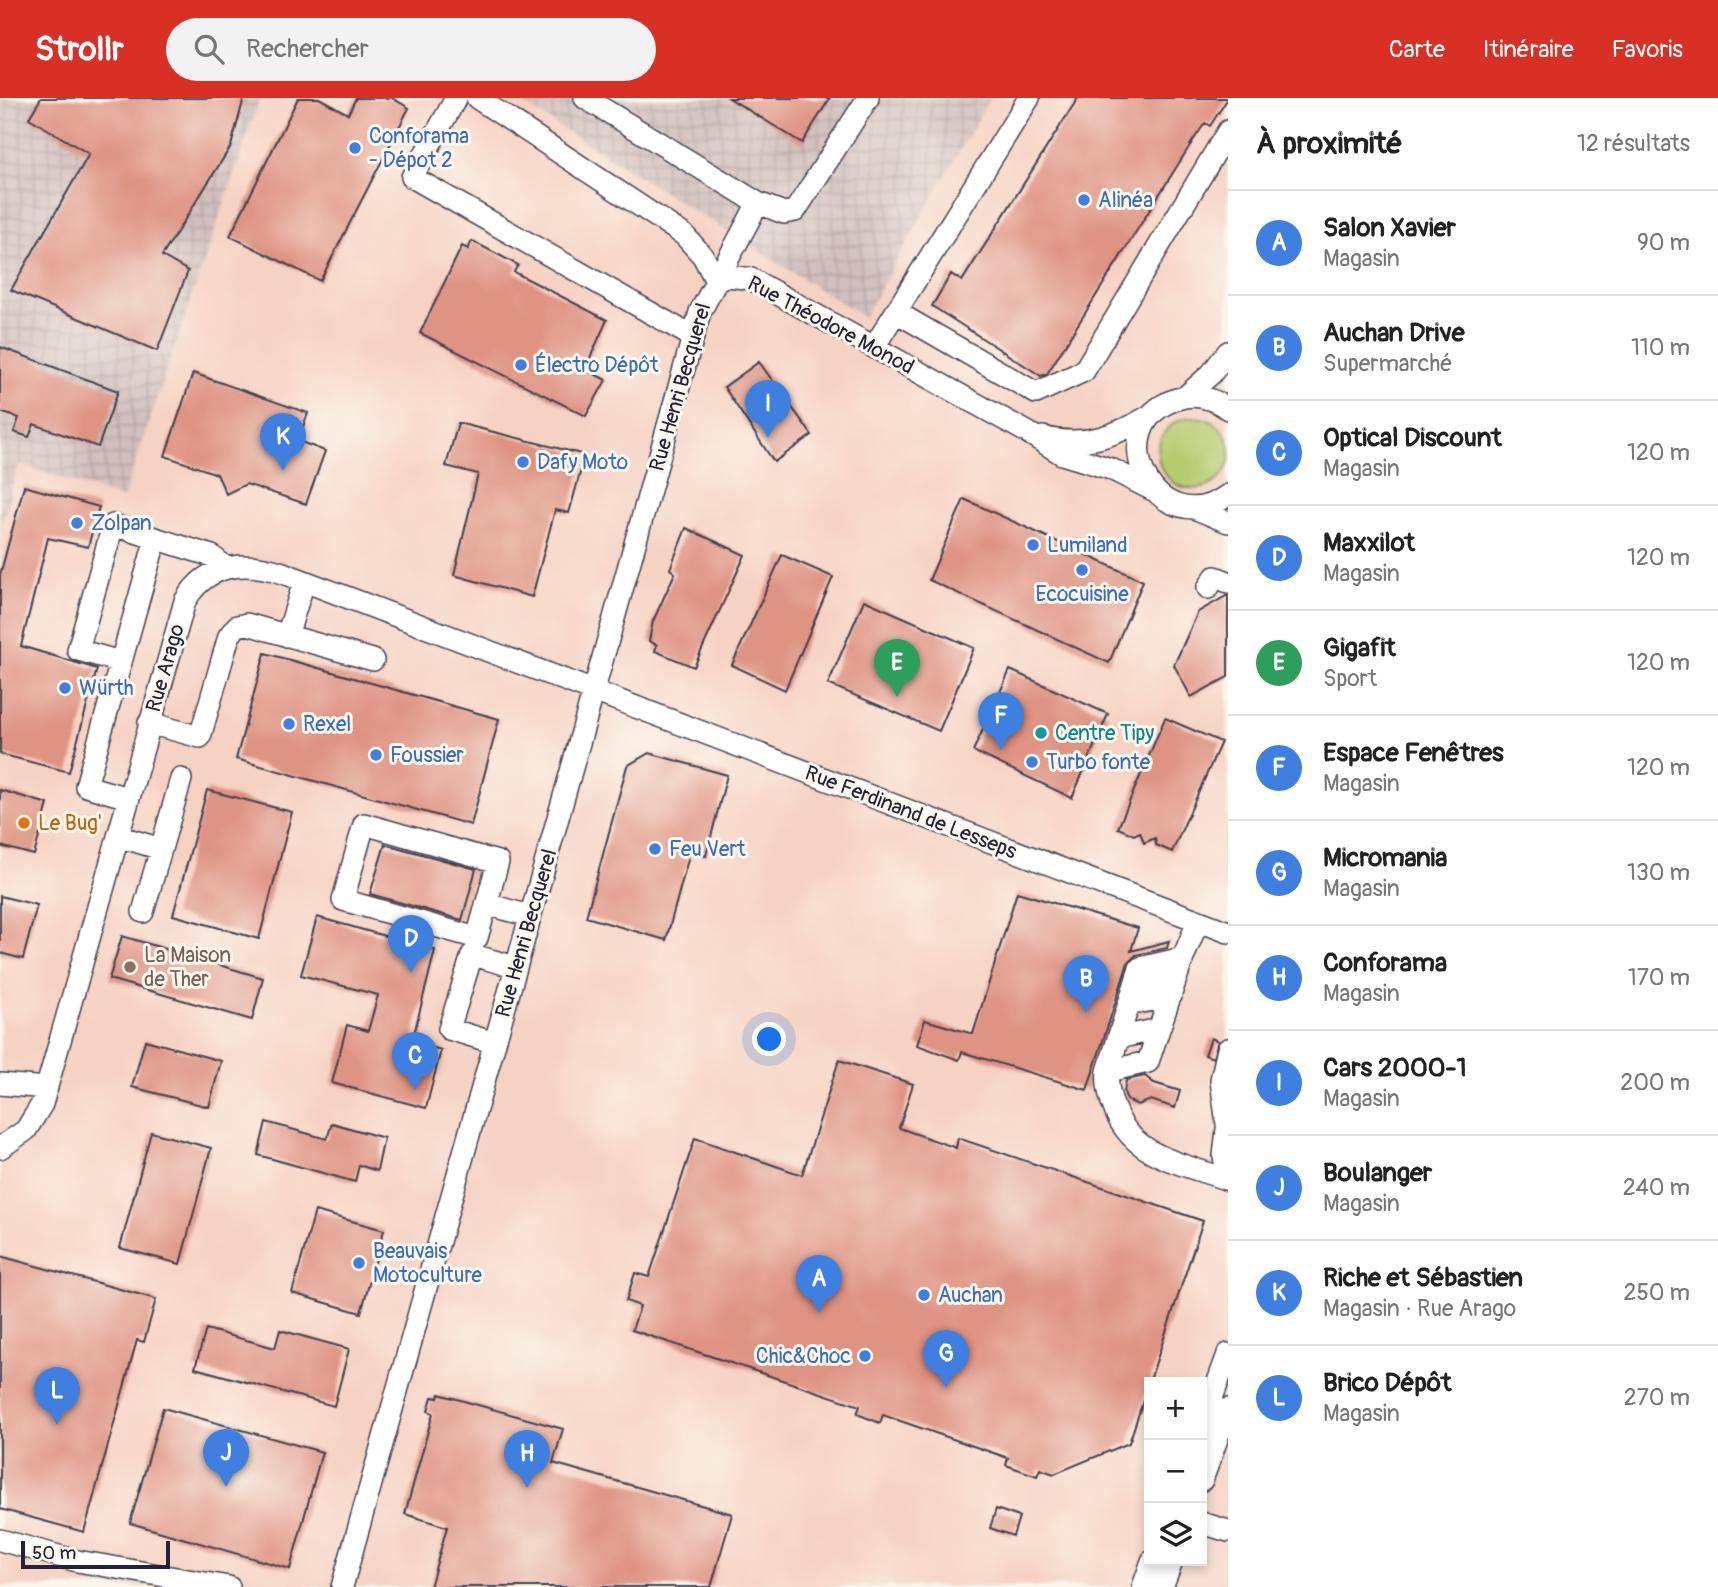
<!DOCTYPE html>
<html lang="fr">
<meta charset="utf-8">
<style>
body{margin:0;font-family:Pangolin,sans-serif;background:#f2f2f2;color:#222}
.controls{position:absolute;right:21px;bottom:21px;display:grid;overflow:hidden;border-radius:0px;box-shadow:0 4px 10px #0003}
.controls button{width:63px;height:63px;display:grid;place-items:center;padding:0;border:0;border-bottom:2px solid #e0e0e0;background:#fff;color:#222;font:35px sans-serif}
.scale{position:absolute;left:21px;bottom:18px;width:149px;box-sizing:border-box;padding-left:7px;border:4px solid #22223b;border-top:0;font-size:19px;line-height:24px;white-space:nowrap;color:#22223b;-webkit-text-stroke:5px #fbf7ec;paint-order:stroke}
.you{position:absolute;left:770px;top:942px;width:24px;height:24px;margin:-18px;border:5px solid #fff;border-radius:50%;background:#1a73e8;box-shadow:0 0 0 10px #1a73e833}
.badge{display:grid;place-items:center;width:46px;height:46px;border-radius:50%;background:#d93025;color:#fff;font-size:23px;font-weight:700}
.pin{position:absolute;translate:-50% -58px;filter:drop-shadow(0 2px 4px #0008)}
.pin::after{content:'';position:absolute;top:37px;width:24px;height:21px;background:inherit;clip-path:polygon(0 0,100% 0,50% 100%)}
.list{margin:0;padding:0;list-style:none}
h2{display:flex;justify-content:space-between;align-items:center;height:91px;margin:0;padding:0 28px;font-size:30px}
h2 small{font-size:23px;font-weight:400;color:#767676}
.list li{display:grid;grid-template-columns:46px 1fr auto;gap:21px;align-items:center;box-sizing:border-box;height:105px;padding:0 28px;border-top:2px solid #e0e0e0}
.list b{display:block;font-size:26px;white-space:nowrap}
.list p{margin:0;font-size:23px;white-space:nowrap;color:#767676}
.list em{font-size:23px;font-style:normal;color:#767676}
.icon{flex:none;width:38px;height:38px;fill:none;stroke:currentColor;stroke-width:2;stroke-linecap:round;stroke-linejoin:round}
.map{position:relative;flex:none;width:1228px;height:1489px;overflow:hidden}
header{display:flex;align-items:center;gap:42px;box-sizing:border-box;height:98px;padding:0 35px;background:#d93025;color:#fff}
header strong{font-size:33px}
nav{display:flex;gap:38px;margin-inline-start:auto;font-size:24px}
.search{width:490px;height:63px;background:#f2f2f2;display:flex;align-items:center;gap:18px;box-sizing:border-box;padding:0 24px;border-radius:38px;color:#767676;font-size:26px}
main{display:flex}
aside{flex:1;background:#fff}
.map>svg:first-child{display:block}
</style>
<header>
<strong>Strollr</strong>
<div class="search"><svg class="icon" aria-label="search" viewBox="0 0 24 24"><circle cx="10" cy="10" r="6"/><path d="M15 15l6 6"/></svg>Rechercher</div>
<nav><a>Carte</a><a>Itinéraire</a><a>Favoris</a></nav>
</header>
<main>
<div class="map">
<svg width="1228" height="1489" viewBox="0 0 1228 1489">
<defs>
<pattern id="industrial-grid" width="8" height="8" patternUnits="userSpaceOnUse" patternTransform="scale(1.75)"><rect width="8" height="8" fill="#d1bfbd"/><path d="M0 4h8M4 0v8" fill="none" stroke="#b3a4a3"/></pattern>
</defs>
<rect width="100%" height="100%" fill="#fbf7ec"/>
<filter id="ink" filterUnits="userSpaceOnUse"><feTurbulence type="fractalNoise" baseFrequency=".0143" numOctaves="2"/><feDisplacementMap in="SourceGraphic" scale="14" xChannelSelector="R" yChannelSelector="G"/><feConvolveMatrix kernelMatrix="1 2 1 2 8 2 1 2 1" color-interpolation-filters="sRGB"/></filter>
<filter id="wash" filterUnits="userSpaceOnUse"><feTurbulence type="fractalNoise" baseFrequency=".00686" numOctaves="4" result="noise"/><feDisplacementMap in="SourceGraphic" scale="28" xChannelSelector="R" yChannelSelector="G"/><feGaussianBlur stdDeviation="1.57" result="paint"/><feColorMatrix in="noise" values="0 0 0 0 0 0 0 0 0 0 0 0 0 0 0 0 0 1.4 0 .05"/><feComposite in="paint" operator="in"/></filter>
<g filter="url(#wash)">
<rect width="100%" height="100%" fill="#f3e1c4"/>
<path fill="#f6d2c3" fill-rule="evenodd" d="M260,0H514L864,218L990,0H1228V1489H0V431L18,366L123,399ZM1149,1284H1202V1463H1149Z"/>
<path fill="url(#industrial-grid)" d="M0,0H260L123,400L19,366L0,431Z
M514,0H990L864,219Z"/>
<path fill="#b6cc70" stroke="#6c7756" stroke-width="2" d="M1158 355a36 36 0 1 1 72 0a36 36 0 1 1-72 0Z"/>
<g id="blocks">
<path fill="#df9382" d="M41,0H244L231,48L162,158L188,173L157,253L11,192L89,56L29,20Z
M298,0H319L348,16L356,0H392L409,10L320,183L230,138Z
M729,0H830L802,45Z
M1078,0H1228L1210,28L1205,25L1194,41L1047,276L1041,278L932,208L951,176L962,183Z
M472,143L518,167L514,174L607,222L585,271L606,282L586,318L420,235L462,148L468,151Z
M0,249L118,293L98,349L34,326L29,339L14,334L19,320L0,314Z
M759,264L812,337L774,364L724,289Z
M193,275L308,315L298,343L325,353L306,406L246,386L226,396L217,376L165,358Z
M458,325L585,357L569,415L555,412L532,499L454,477L478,376L446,368Z
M24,388L99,409L88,449L48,440L21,548L97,571L69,674L0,656V477Z
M964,401L1143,483L1109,565L929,482Z
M686,430L745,457L694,569L655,553L657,547L649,543L653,523L675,475L670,471Z
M782,457L833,479L785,592L732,567Z
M1228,497V579L1191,599L1174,567L1198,514Z
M864,502L974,550L939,633L828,586Z
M265,555L499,621L471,727L236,661Z
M1010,572L1108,616L1072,700L973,653Z
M1165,620L1221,644L1172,754L1156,747L1155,740L1144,745L1140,734L1134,737L1118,730Z
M649,655L727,677L706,758L690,754L666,842L586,819L627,668Z
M0,692L48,706L34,757L0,748Z
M207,692L292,714L259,841L173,817Z
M385,746L476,771L462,822L370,796Z
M1017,794L1138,830L1131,853L1169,843L1167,850L1136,857L1128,865L1087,992L962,954L959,962L917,947L925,922L973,936Z
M0,798L37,807L23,861L0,855Z
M317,819L435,852L412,944L441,952L426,1010L332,985L347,927L368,933L378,897L301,877Z
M122,838L263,880L252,922L109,881Z
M1211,940L1218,943L1213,960L1205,957Z
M145,942L221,963L209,1009L132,989Z
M839,962L913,986L899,1030L956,1050L958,1040L1203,1123L1129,1345L1054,1376L1040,1371L1037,1378L1006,1367L1008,1360L883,1317L880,1325L857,1316L860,1308L632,1232L640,1208L626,1203L635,1175L649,1179L695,1040L802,1077Z
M1145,978L1154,985L1180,993L1175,1010L1151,1002L1138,1007L1127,1002L1124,994L1126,982Z
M266,1024L327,1041L332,1025L384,1040L377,1073L359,1067L355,1084L258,1057Z
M151,1034L211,1050L180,1166L120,1150Z
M315,1113L384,1132L361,1215L292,1195Z
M0,1158L156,1201L144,1244L137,1242L84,1434L0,1411Z
M206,1231L275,1250L280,1232L349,1251L334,1308L195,1270Z
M439,1296L563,1331L553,1365L732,1416L711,1489H430L447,1429L405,1416L433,1315L428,1313L432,1299L438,1300Z
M163,1310L322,1354L290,1471L130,1425Z
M996,1411L1019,1419L1013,1438L990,1430Z"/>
</g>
</g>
<g filter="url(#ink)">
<use href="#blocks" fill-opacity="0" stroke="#413f50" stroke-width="2"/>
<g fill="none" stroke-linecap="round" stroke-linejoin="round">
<g stroke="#413f50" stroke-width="24">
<path id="minor" d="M456,0L412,79L693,239
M477,0L684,137L703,158L716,183L729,178L751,181L1027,334L1062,356L1111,371L1153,392
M758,105L784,115L795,113L868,0
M896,214L1036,295L1084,273L1228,33
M874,249L1029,0
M1185,299L1211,276L1228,254
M1228,311C1213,300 1195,295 1177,301C1097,327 1156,449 1228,397
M1043,339C1083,350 1116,338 1151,317
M1194,410L1228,424
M1208,490L1215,479L1228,484
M287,538L304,484
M121,564L78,552L113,427L212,458L226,470
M149,625L200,639L229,538L237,528L247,526L373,562
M128,700L86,688L156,440
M364,726L498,764L477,840L343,802Z
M118,738L161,751L181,681
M486,806L530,818
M143,814L161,751
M1198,823L1183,860L1140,870L1108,973C1106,988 1110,1001 1116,1015C1136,1061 1185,1066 1228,1082
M1134,890L1177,878
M1128,907L1171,898
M1118,940L1159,931
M495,945L449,931L472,857L516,869
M1108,973L1148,964L1183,860
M0,986L47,990
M1228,1022L1224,1058L1228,1080
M1227,1026L1221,982L1228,951
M0,1050L26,1032L42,1006L185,503C207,465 244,462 283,475L1228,834
M1202,1328L1228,1256
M1202,1382L1228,1311
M1202,1425L1228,1433
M0,1442L77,1463L229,1489
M342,1489L700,214L758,105L585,0
M1143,1489L1152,1463
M1162,1489L1172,1463"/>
</g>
<use href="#minor" stroke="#fff" stroke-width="21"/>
</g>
</g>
<g fill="#3f7fe0" stroke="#fbf7ec" stroke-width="2.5">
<circle cx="355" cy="50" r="7"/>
<circle cx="1084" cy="102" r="7"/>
<circle cx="521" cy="267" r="7"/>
<circle cx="523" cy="364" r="7"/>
<circle cx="77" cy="425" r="7"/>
<circle cx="1033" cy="447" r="7"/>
<circle cx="1082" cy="472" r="7"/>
<circle cx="65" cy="590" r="7"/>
<circle cx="289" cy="626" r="7"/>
<circle cx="376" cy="657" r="7"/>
<circle cx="1032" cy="664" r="7"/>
<circle cx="655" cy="751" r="7"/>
<circle cx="359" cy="1165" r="7"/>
<circle cx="924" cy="1197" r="7"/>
<circle cx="865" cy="1258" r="7"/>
</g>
<circle fill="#0f9aa8" stroke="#fbf7ec" stroke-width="2.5" cx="1041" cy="635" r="7"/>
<circle fill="#e8710a" stroke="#fbf7ec" stroke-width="2.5" cx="24" cy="725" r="7"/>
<circle fill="#8d6e63" stroke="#fbf7ec" stroke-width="2.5" cx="130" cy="869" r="7"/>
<g text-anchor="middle" stroke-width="6" stroke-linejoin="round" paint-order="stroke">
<g font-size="21" fill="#366cbe" stroke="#fbf7ec" text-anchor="start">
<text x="369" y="45">Conforama<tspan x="369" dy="24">- Dépot 2</tspan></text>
<text x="1098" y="109">Alinéa</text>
<text x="535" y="274">Électro Dépôt</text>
<text x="537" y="371">Dafy Moto</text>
<text x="91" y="432">Zolpan</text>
<text x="1047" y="454">Lumiland</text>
<text x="1082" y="503" text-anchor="middle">Ecocuisine</text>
<text x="79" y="597">Würth</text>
<text x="303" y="633">Rexel</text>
<text x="390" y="664">Foussier</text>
<text x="1046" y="671">Turbo fonte</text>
<text x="669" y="758">Feu Vert</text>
<text x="373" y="1160">Beauvais<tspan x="373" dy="24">Motoculture</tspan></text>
<text x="938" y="1204">Auchan</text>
<text x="851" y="1265" text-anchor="end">Chic&amp;Choc</text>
</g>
<g font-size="21" fill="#22223b" stroke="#fbf7ec">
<text transform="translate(831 227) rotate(28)" y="7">Rue Théodore Monod</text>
<text transform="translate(680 289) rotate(-74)" y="7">Rue Henri Becquerel</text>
<text transform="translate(165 570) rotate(-74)" y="7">Rue Arago</text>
<text transform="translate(911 714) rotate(21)" y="7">Rue Ferdinand de Lesseps</text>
<text transform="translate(526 835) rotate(-74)" y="7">Rue Henri Becquerel</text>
</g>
<g font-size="21" fill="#0d838f" stroke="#fbf7ec" text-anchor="start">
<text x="1055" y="642">Centre Tipy</text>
</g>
<g font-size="21" fill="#c56008" stroke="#fbf7ec" text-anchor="start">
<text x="38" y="732">Le Bug'</text>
</g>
<g font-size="21" fill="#785e54" stroke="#fbf7ec" text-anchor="start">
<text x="144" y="864">La Maison<tspan x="144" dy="24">de Ther</tspan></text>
</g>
</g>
</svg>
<div class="controls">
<button>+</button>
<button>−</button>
<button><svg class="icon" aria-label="layers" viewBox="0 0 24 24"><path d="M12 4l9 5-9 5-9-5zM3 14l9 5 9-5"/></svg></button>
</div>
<div class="scale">50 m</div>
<div class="you"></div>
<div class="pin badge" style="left:819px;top:1215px;background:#3f7fe0">A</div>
<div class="pin badge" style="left:1086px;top:915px;background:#3f7fe0">B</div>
<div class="pin badge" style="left:415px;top:992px;background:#3f7fe0">C</div>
<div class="pin badge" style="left:411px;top:875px;background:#3f7fe0">D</div>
<div class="pin badge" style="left:897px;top:599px;background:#2e9e5b">E</div>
<div class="pin badge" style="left:1001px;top:652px;background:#3f7fe0">F</div>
<div class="pin badge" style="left:946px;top:1290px;background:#3f7fe0">G</div>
<div class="pin badge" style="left:527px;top:1390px;background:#3f7fe0">H</div>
<div class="pin badge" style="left:768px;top:340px;background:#3f7fe0">I</div>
<div class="pin badge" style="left:226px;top:1389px;background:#3f7fe0">J</div>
<div class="pin badge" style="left:283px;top:373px;background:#3f7fe0">K</div>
<div class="pin badge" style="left:57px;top:1327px;background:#3f7fe0">L</div>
</div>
<aside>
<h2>À proximité<small>12 résultats</small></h2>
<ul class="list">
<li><span class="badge" style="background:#3f7fe0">A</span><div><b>Salon Xavier</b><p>Magasin</p></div><em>90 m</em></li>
<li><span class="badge" style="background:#3f7fe0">B</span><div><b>Auchan Drive</b><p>Supermarché</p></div><em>110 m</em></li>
<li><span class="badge" style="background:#3f7fe0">C</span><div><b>Optical Discount</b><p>Magasin</p></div><em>120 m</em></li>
<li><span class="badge" style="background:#3f7fe0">D</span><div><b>Maxxilot</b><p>Magasin</p></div><em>120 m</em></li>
<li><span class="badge" style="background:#2e9e5b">E</span><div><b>Gigafit</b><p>Sport</p></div><em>120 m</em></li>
<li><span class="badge" style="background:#3f7fe0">F</span><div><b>Espace Fenêtres</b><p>Magasin</p></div><em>120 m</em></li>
<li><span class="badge" style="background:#3f7fe0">G</span><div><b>Micromania</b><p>Magasin</p></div><em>130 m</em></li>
<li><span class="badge" style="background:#3f7fe0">H</span><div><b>Conforama</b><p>Magasin</p></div><em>170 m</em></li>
<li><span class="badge" style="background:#3f7fe0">I</span><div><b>Cars 2000-1</b><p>Magasin</p></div><em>200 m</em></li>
<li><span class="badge" style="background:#3f7fe0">J</span><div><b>Boulanger</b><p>Magasin</p></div><em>240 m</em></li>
<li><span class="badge" style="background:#3f7fe0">K</span><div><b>Riche et Sébastien</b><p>Magasin · Rue Arago</p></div><em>250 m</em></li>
<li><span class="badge" style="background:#3f7fe0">L</span><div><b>Brico Dépôt</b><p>Magasin</p></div><em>270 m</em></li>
</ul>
</aside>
</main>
